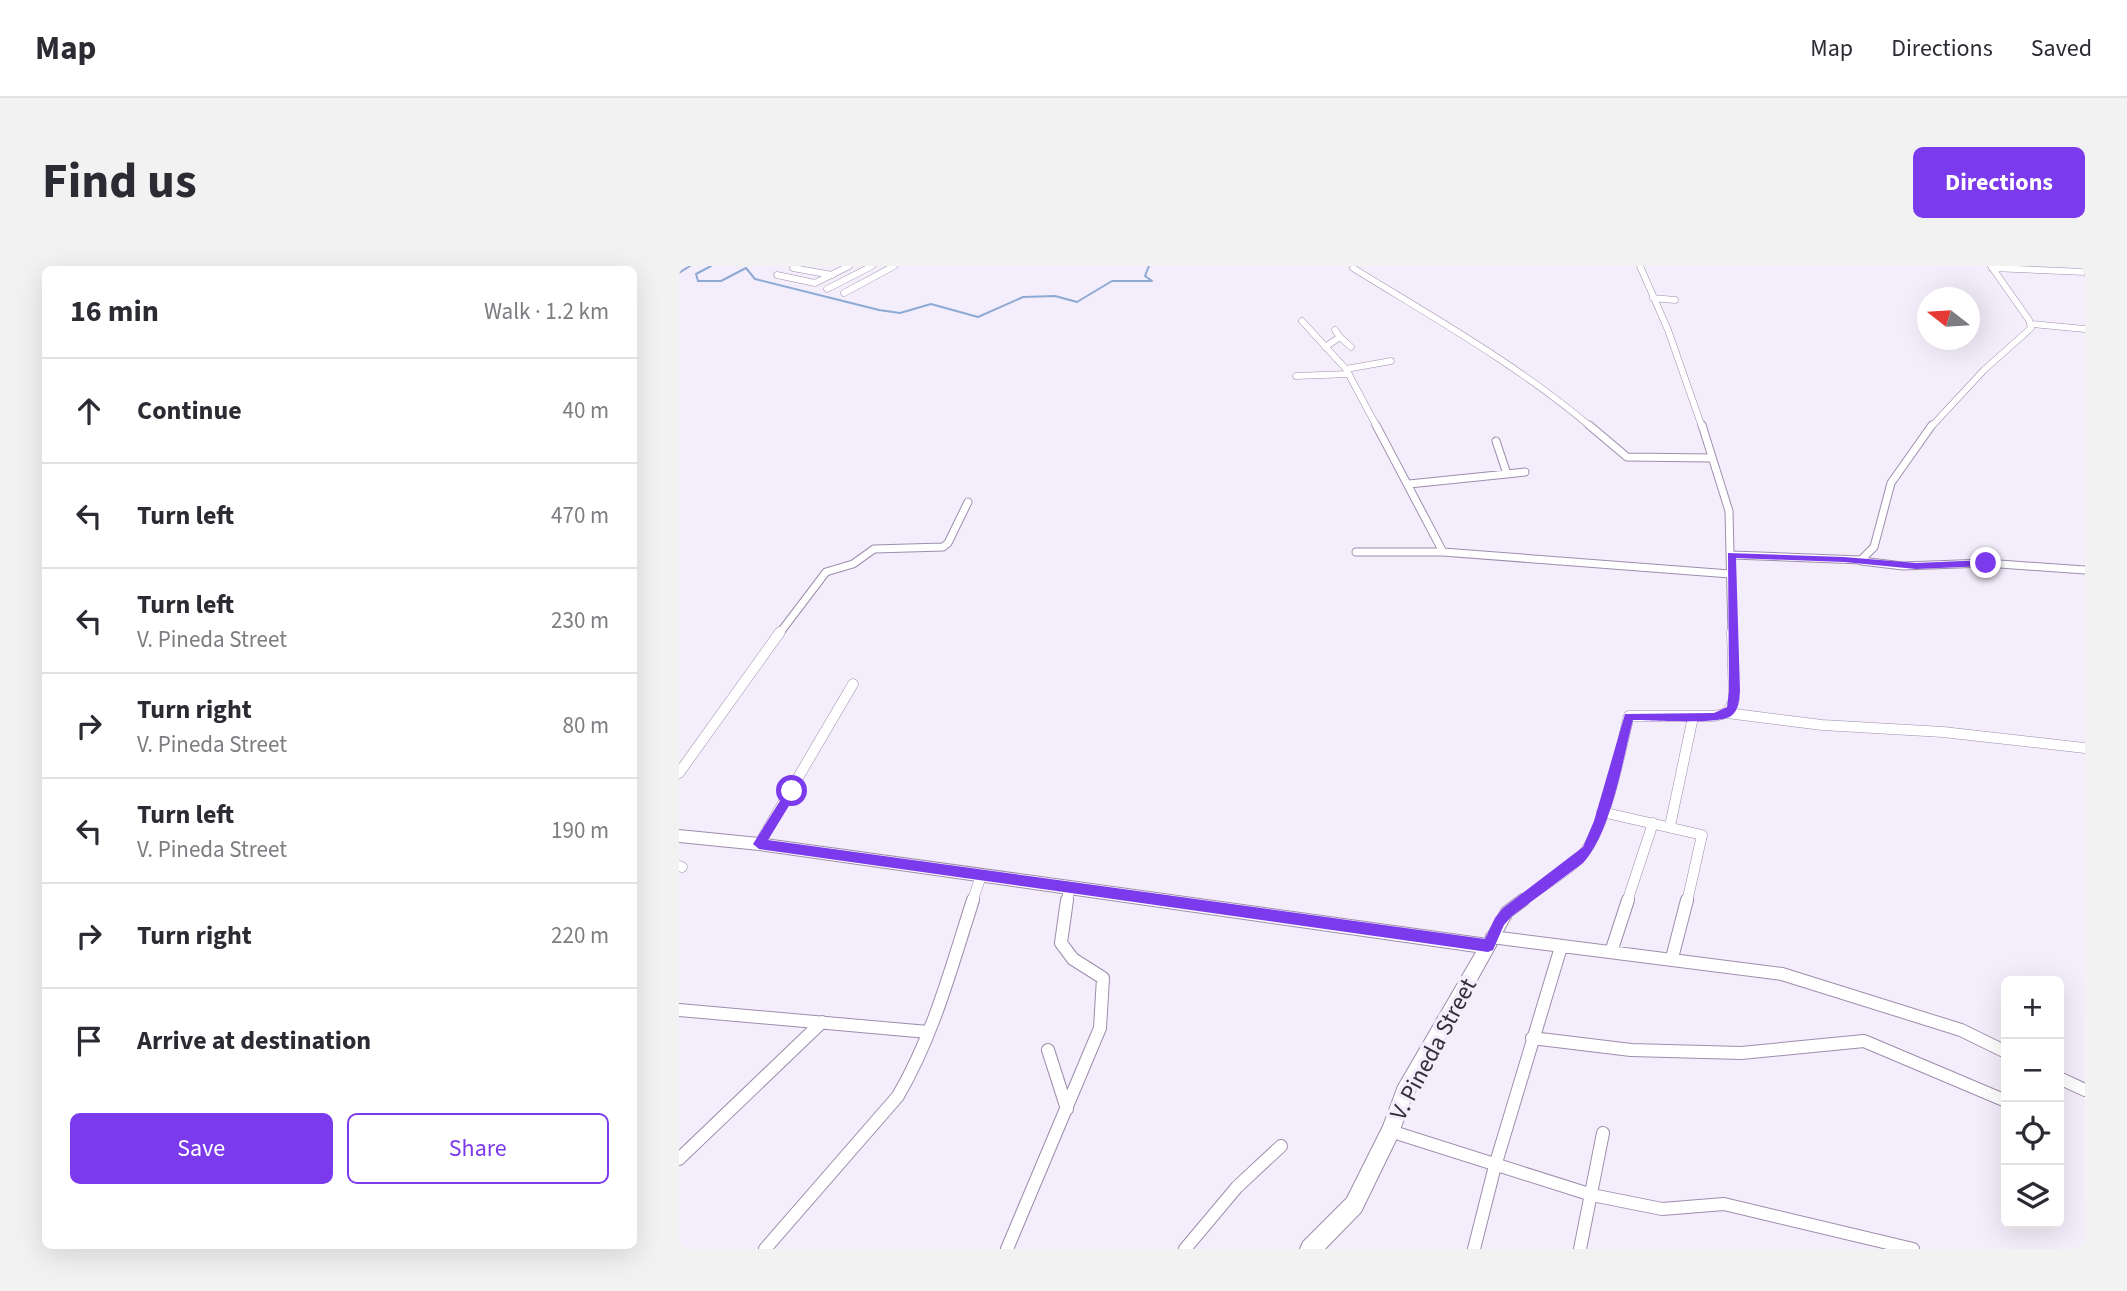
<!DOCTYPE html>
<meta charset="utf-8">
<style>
body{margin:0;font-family:"Source Sans 3",sans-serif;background:#f2f2f3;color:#2b2b33}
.controls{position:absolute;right:21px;bottom:21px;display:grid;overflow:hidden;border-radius:10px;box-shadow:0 7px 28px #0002}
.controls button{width:63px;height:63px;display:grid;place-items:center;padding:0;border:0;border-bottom:2px solid #e1e1e2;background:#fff;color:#2b2b33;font:35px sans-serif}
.compass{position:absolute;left:1238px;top:21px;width:63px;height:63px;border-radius:50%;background:#fff;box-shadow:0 7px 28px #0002;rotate:287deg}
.stop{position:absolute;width:21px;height:21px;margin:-16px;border:5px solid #7c3aed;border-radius:50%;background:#fff}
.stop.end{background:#7c3aed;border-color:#fff;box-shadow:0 2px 7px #0008}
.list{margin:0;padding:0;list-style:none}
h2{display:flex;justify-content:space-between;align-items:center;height:91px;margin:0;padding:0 28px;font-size:30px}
h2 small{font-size:23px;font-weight:400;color:#7c7c81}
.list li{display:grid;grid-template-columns:46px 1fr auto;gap:21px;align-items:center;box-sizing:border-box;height:105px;padding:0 28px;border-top:2px solid #e1e1e2}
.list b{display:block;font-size:26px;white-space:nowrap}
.list p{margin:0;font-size:23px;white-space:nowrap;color:#7c7c81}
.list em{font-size:23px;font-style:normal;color:#7c7c81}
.actions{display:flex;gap:14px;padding:21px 28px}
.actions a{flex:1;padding:16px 0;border:2px solid #7c3aed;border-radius:10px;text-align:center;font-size:24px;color:#7c3aed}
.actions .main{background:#7c3aed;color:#fff}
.icon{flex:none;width:38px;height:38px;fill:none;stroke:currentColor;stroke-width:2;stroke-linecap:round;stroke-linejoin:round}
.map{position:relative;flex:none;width:1406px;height:983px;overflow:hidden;border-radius:10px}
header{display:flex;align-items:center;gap:42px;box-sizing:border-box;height:98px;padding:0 35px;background:#fff;border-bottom:2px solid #e1e1e2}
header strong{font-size:33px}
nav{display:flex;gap:38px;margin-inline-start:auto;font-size:24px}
.intro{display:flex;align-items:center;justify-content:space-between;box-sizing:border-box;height:168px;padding:0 42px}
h1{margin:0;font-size:49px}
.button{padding:18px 32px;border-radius:10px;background:#7c3aed;color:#fff;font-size:24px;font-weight:700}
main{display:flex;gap:42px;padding:0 42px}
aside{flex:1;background:#fff;border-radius:10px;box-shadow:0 7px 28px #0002}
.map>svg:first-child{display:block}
</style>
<header>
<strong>Map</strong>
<nav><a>Map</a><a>Directions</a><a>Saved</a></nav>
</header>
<div class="intro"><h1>Find us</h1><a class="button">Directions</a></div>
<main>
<aside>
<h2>16 min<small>Walk · 1.2 km</small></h2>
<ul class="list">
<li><svg class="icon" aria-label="ahead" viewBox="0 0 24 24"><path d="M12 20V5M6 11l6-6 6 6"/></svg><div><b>Continue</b></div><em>40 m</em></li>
<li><svg class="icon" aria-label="left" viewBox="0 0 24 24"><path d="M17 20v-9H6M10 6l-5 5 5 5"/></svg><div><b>Turn left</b></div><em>470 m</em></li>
<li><svg class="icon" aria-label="left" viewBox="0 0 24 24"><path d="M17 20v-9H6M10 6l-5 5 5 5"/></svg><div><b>Turn left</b><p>V. Pineda Street</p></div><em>230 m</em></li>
<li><svg class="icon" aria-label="right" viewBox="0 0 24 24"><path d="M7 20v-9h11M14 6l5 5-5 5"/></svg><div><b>Turn right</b><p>V. Pineda Street</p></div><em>80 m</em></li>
<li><svg class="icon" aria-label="left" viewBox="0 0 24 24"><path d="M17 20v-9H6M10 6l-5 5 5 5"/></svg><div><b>Turn left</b><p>V. Pineda Street</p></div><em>190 m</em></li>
<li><svg class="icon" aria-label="right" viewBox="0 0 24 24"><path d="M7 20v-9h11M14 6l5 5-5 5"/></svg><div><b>Turn right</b></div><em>220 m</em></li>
<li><svg class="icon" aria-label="arrive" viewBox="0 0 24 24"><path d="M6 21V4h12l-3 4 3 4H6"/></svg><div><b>Arrive at destination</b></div></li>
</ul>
<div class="actions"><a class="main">Save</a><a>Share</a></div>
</aside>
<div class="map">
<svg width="1406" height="983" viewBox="0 0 1406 983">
<rect width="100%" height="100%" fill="#f4edfb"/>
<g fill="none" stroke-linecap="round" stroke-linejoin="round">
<path stroke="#8daad4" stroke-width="2" d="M32,0L17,8L19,15H42L67,2L76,13L200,44L221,47L252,38L299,51L344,31L376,30L398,36L433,15H473L466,10L470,0
M0,7L11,0"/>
<g stroke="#9e8dad" stroke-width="7">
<path id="street-far3" d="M961,0L989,64L1023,161
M114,2L153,9
M674,2C755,52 839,99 912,161
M1313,2L1406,6
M98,9L136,17L170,0
M148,23L193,0
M165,27L215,0
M974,32L996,34
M623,55L667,103L698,161
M1352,58L1406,63
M661,71L672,81
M646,81L661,71L656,64
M667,103L712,95
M617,110L670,108
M1252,161L1305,104L1352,62L1350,54L1312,0"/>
</g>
<g stroke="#9e8dad" stroke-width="9">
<path id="street-far2" d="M697,159L764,286L1051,308
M910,159L948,191L1033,192
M1023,159L1050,245L1053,368
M828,208L846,206
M730,218L828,208L817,175
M677,286H764
M1053,289L1182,294L1195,281L1212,217L1253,159
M1182,295L1224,300L1307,297L1406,304
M100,368L147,306L174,298L195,283L264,281L269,277L289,236"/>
</g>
<g stroke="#9e8dad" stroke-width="11">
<path id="street-far1" d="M1048,447L1143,459L1264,466L1406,482
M0,507L101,366
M923,546L1023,569L1008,636
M991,560L1014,451
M80,578L174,418
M0,600L3,601
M293,636L302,610
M388,636L390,623
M841,636C860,622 882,610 899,594C927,567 940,488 950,450H1035L1048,447L1055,435L1053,366
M948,636L974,557"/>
</g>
<g stroke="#9e8dad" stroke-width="14">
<path id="street" d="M813,671L1103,708L1282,764L1327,786
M809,680L828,646L844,634
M932,686L949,634
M993,692L1008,634
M0,744L249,766
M853,772L952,784L1062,787L1185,775L1327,835
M369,784L388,843
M1380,812L1406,824
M711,865L913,929L983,943L1045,938L1234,983
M0,893L143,756
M86,983L219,830C255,768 272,702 294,634
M328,983L421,762L424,712L394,693L382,677L388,634
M506,983L558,921L602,880
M795,983L816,900L882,681
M901,983L924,867"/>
</g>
<g stroke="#9e8dad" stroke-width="2">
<path id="secondary" d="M0,564L80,572L809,673L815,675L817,680L733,831L718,872L682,946L646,983H621L624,976L668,932L704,860L719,820L797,686L80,584L0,576Z"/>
</g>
<use href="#street-far3" stroke="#fff" stroke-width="6"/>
<use href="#street-far2" stroke="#fff" stroke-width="7"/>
<use href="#street-far1" stroke="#fff" stroke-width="10"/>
<use href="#street" stroke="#fff" stroke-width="12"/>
<use href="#secondary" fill="#fff" fill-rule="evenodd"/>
</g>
<path fill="#7c3aed" d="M1049,287L1165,291L1237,297L1307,294L1312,297L1307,300L1237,303L1165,296L1057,292L1061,425C1060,433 1060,445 1052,450C1039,459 973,454 954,454C943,496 933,564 904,597L833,650L825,659L814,684L809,686L80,583L74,578L109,522L113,521L119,525L89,574L806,673L816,652L824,642L904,581L915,555L946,448L1035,447L1048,441L1050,425Z"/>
<g text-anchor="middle" stroke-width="7" stroke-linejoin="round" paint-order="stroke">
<g font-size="24" fill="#342e3b" stroke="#f4edfb">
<text transform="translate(754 783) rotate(-62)" y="8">V. Pineda Street</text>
</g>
</g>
</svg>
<div class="controls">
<button>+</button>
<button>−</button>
<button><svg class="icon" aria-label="locate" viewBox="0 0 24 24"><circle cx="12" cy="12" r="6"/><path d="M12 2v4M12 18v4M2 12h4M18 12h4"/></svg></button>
<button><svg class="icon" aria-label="layers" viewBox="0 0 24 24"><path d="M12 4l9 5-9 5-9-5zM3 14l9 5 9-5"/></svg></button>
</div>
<svg class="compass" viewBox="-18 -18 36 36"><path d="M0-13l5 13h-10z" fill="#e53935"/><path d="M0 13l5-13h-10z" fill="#7c7c81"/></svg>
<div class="stop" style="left:113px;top:525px"></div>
<div class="stop end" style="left:1307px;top:297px"></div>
</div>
</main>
